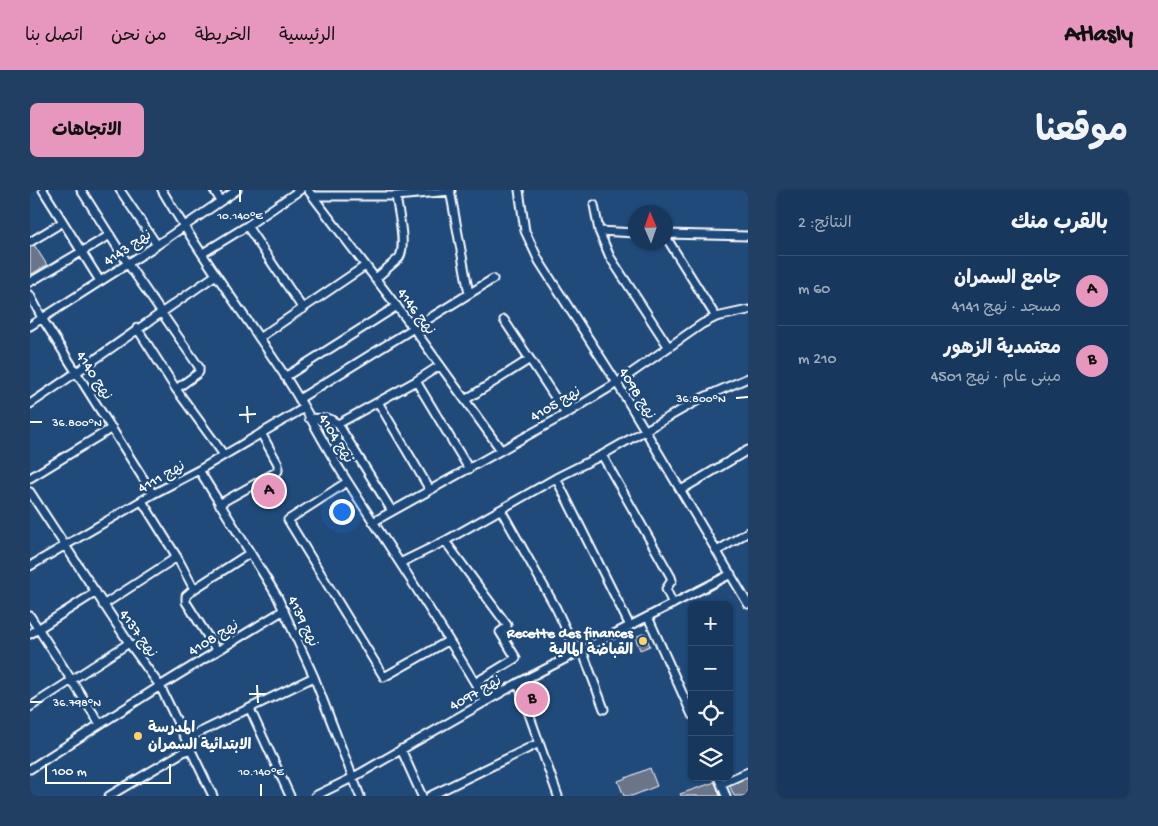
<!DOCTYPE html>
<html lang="ar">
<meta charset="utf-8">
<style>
body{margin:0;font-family:"Gochi Hand","Playpen Sans Arabic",sans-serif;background:#203f62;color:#f1f3f6;direction:rtl}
.controls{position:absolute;right:15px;bottom:15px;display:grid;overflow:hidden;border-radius:8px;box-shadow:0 1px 4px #0004}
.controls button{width:45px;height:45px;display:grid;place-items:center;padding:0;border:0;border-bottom:1px solid #365272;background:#17385c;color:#f1f3f6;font:25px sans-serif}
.compass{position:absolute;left:598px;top:15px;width:45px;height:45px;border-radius:50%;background:#17385c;box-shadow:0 1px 4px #0004;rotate:358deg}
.scale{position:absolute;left:15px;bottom:12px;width:126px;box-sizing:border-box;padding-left:5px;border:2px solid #fff;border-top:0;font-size:14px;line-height:18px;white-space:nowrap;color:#fff;-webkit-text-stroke:4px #1f4a7a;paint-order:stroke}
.you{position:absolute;left:311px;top:321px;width:18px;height:18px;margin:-12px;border:4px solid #fff;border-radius:50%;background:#1a73e8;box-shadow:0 0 0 8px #1a73e833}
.badge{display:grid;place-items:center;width:32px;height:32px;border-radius:50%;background:#e797bd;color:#111;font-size:16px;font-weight:700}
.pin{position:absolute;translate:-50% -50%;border:2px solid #fff;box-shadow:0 1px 5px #0006}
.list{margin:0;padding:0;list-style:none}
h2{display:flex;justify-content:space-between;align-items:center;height:65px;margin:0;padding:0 20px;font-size:21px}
h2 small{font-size:16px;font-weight:400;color:#9eacbb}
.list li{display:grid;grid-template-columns:32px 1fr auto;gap:15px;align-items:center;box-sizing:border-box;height:70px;padding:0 20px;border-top:1px solid #365272}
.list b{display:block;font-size:19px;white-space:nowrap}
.list p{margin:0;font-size:16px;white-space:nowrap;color:#9eacbb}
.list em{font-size:16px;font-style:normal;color:#9eacbb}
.icon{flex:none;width:28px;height:28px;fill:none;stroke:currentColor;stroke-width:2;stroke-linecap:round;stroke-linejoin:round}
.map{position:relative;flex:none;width:718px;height:606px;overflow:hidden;direction:ltr;border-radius:8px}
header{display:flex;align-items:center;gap:30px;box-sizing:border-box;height:70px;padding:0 25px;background:#e797bd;color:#111}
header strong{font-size:24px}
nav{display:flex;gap:28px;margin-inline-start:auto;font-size:18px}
.intro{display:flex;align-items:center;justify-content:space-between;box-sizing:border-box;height:120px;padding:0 30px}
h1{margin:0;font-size:35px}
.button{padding:12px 22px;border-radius:8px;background:#e797bd;color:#111;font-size:18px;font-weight:700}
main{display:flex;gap:30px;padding:0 30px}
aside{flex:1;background:#17385c;border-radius:8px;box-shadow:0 1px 4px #0004}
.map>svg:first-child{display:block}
</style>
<header>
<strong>Atlasly</strong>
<nav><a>الرئيسية</a><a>الخريطة</a><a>من نحن</a><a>اتصل بنا</a></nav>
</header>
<div class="intro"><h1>موقعنا</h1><a class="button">الاتجاهات</a></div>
<main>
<aside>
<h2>بالقرب منك<small>النتائج: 2</small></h2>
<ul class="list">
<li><span class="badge">A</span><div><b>جامع السمران</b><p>مسجد · نهج 4141</p></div><em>60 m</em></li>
<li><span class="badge">B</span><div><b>معتمدية الزهور</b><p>مبنى عام · نهج 4501</p></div><em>210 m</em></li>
</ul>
</aside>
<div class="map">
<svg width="718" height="606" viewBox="0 0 718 606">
<rect width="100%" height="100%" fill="#1f4a7a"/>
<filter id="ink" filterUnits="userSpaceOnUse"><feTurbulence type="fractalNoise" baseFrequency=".02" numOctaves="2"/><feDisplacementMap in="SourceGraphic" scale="10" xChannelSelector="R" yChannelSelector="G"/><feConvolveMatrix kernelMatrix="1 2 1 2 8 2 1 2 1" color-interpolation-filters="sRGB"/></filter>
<g filter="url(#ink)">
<path fill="#6a748a" stroke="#fff" d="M3,53L17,75L0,85V55Z
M249,287L255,296L250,300L254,302V306L245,315L232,310L231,313L223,304Z
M615,443L620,456L610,460L605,447Z
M505,502L508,514L501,517L497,504Z
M620,578L627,596L602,606H594L588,591Z
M718,586V606H704L699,594Z
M685,592L690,606H651L650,604Z"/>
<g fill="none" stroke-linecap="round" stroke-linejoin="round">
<g stroke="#fff" stroke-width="11">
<path id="minor" d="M13,0L70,91
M51,0L98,74L169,177V182L167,184L146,199
M90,0L127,55
M132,0C169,64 214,124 255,186C278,221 296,259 319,294C365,366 413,437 456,512
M184,0L191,11
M278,0L384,139L471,260
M420,0L439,104
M489,0L495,41L509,71L587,193L718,414
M283,6H366C368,21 377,56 369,68L345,89
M366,6L421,1
M564,15L569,41L580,67L638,156
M217,36L273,119
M569,41L606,43
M636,44L718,46
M636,47L686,127
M0,52L33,32
M173,63L217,36L270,0
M0,92L80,45
M0,105L12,128L123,304
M474,130L536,224
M0,136L127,55L207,0
M107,138L146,199L194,265
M229,148L335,76
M255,187L367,116
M386,191L439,279
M269,209L463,89
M435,210L500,169
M348,212L400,300
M0,214C63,172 124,127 186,85
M279,228L300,229L308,234L362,321
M308,234L386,191L409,176
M572,265L641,387L642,390L636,399L643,414
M169,280L247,406L284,487L330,606
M0,288L82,238
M526,288L600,436
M317,292L258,330L354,487L418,451
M651,300L718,260
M0,302L99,453L130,496L183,606
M112,311L147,367L164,399L156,406V412L187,461
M189,314L248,281V274L231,243
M471,320L526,418L542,452L552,460L574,519
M343,332L536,224L587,193L672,134L686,127L718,120
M415,351L477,435V437L470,442L486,468L445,493
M687,361L718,342
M370,373L415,351L526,288L572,265L672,208L718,188
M0,376L123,304L169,280L274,218
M164,399L220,363
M73,415L147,367
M0,426L70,534
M618,427L662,525
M0,444L66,402
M488,493L528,606
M0,517L99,453
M220,519L260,606
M156,549L284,487
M371,559L392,606
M0,579L130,496L254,420
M688,587L696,606
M691,594L718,582
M79,606L160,558
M285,606L322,588L488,493L701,384
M400,606L509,553"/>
</g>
<use href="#minor" stroke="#1f4a7a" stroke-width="7"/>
</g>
</g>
<path fill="none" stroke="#fff" stroke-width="2" d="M210,0V12M706,208L718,207M217,216L218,233M209,225L226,224M0,232H12M227,495L228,513M219,504H236M0,512H12M231,594V606"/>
<g fill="#ffd166" stroke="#1f4a7a" stroke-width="2">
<circle cx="613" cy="451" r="5"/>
<circle cx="108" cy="546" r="5"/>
</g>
<g text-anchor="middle" stroke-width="5" stroke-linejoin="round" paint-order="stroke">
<g font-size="15" fill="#fff" stroke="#1f4a7a">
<text transform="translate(97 57) rotate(-33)" y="5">نهج 4143</text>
<text transform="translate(387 121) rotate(54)" y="5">نهج 4146</text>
<text transform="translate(65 185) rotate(58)" y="5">نهج 4140</text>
<text transform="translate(608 203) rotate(59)" y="5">نهج 4098</text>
<text transform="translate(525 213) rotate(-30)" y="5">نهج 4105</text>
<text transform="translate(307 248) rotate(59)" y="5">نهج 4104</text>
<text transform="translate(131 286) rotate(-29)" y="5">نهج 4111</text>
<text transform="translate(274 431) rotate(65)" y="5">نهج 4139</text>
<text transform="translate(109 443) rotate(55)" y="5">نهج 4137</text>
<text transform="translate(183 447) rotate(-31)" y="5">نهج 4108</text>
<text transform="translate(445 502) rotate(-29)" y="5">نهج 4097</text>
</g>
<g font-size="15" font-weight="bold" fill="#fff" stroke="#1f4a7a" text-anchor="end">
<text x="603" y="447">Recette des finances<tspan x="603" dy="17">القباضة المالية</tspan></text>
<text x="118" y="542" text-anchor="start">المدرسة<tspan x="118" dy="17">الابتدائية السمران</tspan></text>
</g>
</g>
<g font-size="12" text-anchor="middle" fill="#fff" stroke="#1f4a7a" stroke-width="5" stroke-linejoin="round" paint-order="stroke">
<text x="210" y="29">10.140°E</text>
<text x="671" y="212">36.800°N</text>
<text x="47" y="236">36.800°N</text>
<text x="47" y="516">36.798°N</text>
<text x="231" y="585">10.140°E</text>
</g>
</svg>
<div class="controls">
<button>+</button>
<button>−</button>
<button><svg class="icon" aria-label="locate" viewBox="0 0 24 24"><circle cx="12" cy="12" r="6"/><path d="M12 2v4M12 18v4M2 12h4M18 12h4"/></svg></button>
<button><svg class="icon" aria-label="layers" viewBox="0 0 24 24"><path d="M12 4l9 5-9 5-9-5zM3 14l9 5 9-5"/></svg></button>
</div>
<svg class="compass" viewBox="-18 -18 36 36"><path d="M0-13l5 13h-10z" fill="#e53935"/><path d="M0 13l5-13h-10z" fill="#9eacbb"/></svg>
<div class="scale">100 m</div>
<div class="you"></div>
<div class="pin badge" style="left:239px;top:301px">A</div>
<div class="pin badge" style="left:502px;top:509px">B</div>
</div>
</main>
